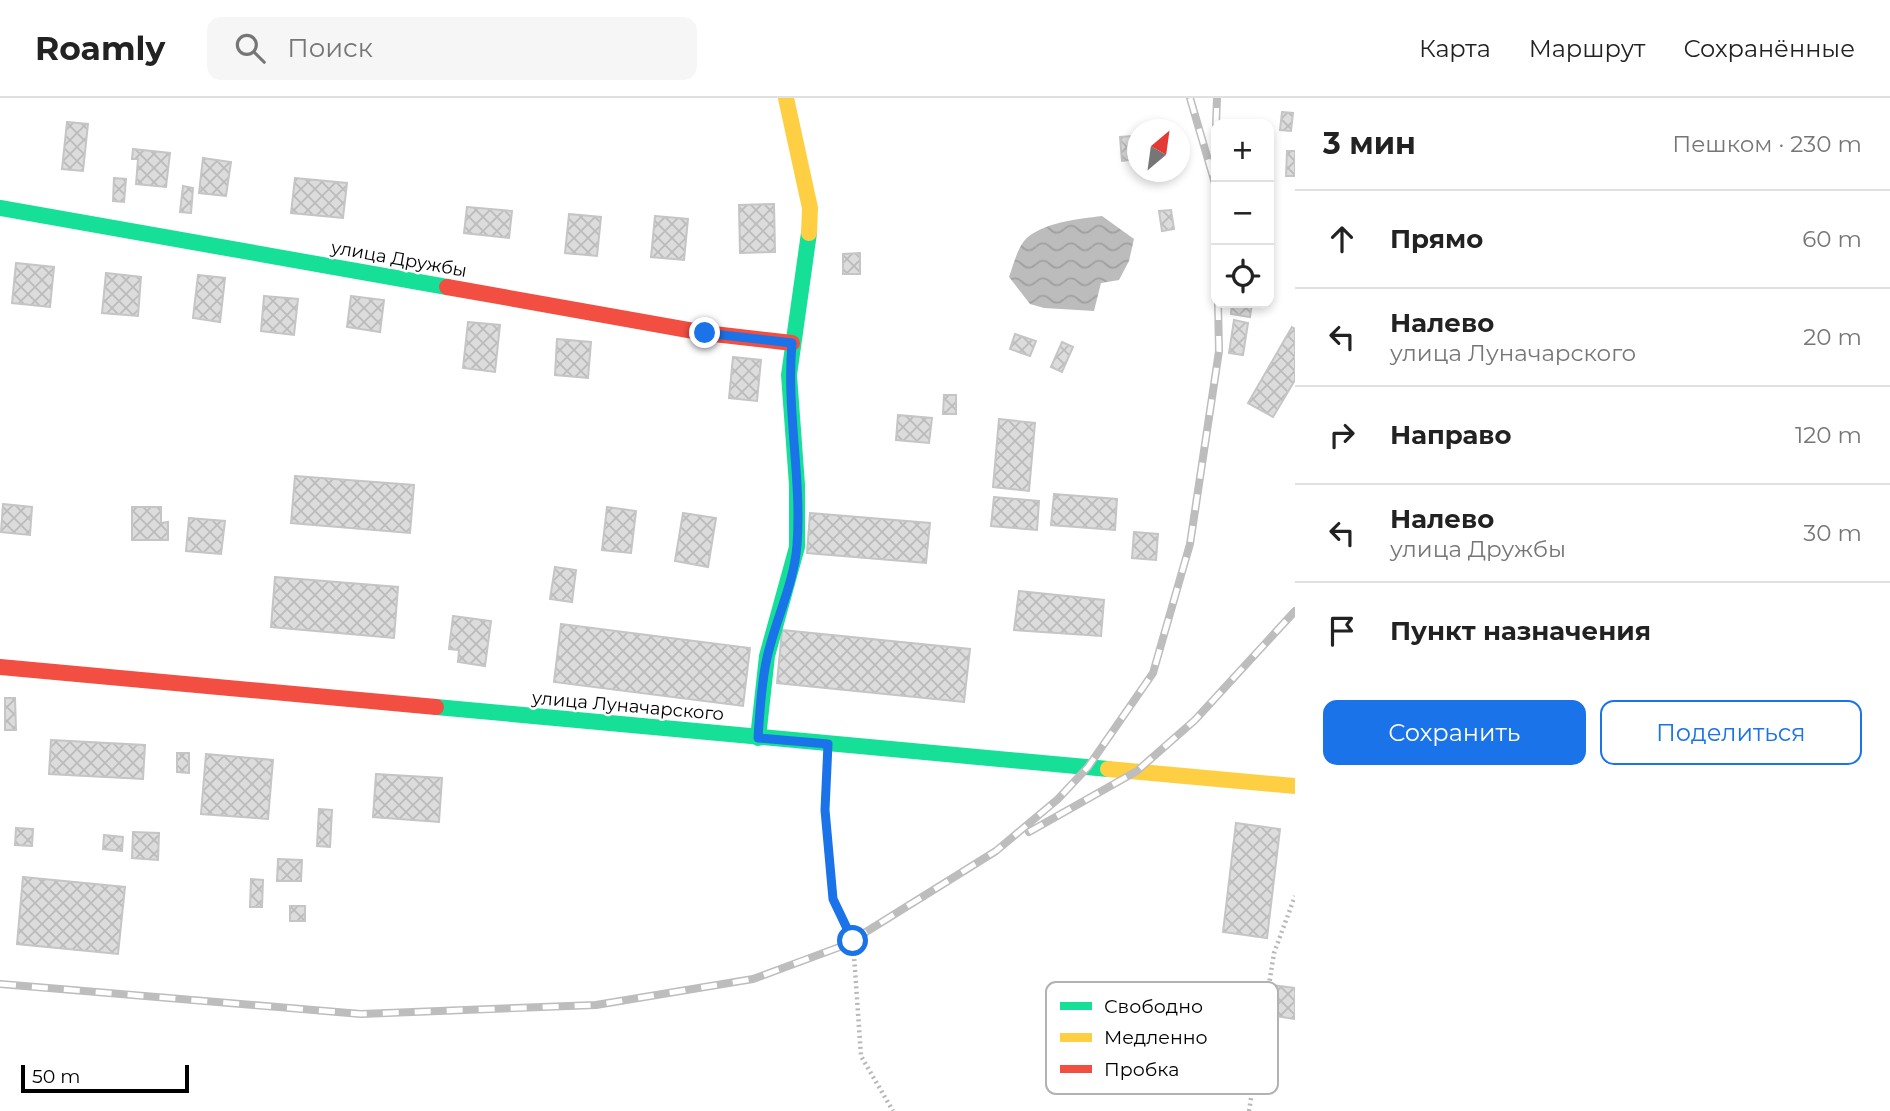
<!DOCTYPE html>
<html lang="ru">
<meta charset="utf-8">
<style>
body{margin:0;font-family:Montserrat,sans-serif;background:#f6f6f6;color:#222}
.controls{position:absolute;right:21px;top:21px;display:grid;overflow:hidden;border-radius:14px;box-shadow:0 4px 10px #0003}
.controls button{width:63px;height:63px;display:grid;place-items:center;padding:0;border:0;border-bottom:2px solid #e0e0e0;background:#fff;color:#222;font:35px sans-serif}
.compass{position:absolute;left:1127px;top:21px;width:63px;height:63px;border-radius:50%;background:#fff;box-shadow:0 4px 10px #0003;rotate:29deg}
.scale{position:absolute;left:21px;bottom:18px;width:168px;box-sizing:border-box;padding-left:7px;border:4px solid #000;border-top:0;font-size:19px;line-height:24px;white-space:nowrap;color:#000;-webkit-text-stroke:5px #fff;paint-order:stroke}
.stop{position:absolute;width:21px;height:21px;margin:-16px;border:5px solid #1a73e8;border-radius:50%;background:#fff}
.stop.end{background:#1a73e8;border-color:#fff;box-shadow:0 2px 7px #0008}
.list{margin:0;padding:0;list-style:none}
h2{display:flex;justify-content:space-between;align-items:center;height:91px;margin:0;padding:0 28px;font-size:30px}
h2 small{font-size:23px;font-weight:400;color:#767676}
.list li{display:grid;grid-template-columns:46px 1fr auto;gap:21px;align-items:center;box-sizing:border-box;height:98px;padding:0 28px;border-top:2px solid #e0e0e0}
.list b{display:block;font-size:26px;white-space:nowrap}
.list p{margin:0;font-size:23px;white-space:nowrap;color:#767676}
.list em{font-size:23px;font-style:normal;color:#767676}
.actions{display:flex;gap:14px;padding:21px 28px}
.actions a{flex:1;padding:16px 0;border:2px solid #1a73e8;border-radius:14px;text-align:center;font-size:24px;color:#1a73e8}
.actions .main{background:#1a73e8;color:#fff}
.icon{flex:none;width:38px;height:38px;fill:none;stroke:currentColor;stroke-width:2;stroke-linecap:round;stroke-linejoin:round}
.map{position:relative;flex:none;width:1295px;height:1013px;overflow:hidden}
header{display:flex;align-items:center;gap:42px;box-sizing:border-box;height:98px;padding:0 35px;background:#fff;border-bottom:2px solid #e0e0e0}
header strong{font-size:33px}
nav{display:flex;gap:38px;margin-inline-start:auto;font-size:24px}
.search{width:490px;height:63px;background:#f6f6f6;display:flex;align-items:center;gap:18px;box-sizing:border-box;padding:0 24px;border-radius:14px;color:#767676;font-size:26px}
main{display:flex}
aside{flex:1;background:#fff}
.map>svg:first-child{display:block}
</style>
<header>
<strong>Roamly</strong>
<div class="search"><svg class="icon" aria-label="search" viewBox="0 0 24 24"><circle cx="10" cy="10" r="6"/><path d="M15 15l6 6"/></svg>Поиск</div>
<nav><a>Карта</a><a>Маршрут</a><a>Сохранённые</a></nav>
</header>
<main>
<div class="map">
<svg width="1295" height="1013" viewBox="0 0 1295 1013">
<defs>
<pattern id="water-waves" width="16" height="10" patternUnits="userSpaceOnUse" patternTransform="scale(1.75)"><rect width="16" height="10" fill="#bcbcbc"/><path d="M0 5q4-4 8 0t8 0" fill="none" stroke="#a0a0a0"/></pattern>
<pattern id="building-cross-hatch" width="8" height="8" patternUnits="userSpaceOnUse" patternTransform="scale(1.75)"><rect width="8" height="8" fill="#dcdcdc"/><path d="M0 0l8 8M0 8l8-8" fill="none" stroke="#bbb"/></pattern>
</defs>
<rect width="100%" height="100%" fill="#fff"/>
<path fill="url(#water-waves)" d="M1102,118L1134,141L1129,163L1119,182L1101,185L1094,213L1044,210L1030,206L1009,179C1013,168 1017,152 1024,143C1041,124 1079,121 1102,118Z"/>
<path fill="url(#building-cross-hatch)" stroke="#c5c5c5" stroke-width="2" d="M1282,14L1293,15L1291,33L1280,32Z
M67,24L88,26L83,73L62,71Z
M1132,38L1138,61L1122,63L1120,39Z
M133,51L170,55L166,89L136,86L138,61H132Z
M1287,53H1295V78H1286Z
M203,60L231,64L226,98L199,95Z
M114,80L126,81L124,104L113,103Z
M295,80L347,85L343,120L291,115Z
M183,88L193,90L191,115L180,114Z
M774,106L775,154L740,155L739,107Z
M467,109L512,113L509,140L464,135Z
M1171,112L1174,131L1162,133L1159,113Z
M569,116L601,119L597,158L565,155Z
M655,118L688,121L684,162L651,159Z
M860,155V176H843V156Z
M16,165L54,169L50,209L12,205Z
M106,175L141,179L138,218L102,215Z
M198,177L225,180L220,224L193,220Z
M264,198L298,201L294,237L261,233Z
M351,198L384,202L380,234L347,229Z
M1232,205H1252L1250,219L1231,216Z
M1234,222L1248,225L1243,257L1229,255Z
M468,224L500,227L495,274L463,270Z
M1292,229L1295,231V282L1273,319L1248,305Z
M1015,236L1036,243L1030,258L1010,251Z
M557,241L591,244L588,280L555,277Z
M1062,244L1073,249L1062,274L1051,269Z
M733,259L761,262L757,303L729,300Z
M944,297H956V316H943Z
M898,317L932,320L929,345L896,342Z
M999,321L1035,325L1029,393L993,389Z
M295,378L414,387L410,435L291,425Z
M1054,396L1117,401L1115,432L1051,427Z
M994,399L1039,403L1037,432L991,428Z
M3,406L32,409L30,437L1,434Z
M132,409H161V425L168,424V442H132Z
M607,409L636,413L631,455L602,452Z
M683,415L716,420L708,469L675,463Z
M810,415L930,425L926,465L807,455Z
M189,420L225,423L221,456L186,453Z
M1134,434L1158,436L1156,462L1132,460Z
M555,469L576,472L572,504L550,501Z
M275,479L398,489L394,540L271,529Z
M1019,493L1104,502L1101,538L1014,532Z
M453,518L491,523L485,568L458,564L459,552L449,551Z
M561,526L750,550L743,608L554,584Z
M782,532L970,551L964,604L777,585Z
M5,600H15L16,632H5Z
M51,642L145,647L143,681L49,676Z
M177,655H189V675L177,674Z
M206,656L273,662L268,721L201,716Z
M376,676L442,680L439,724L373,719Z
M319,711L332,712L330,749L317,748Z
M1236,725L1280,731L1267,840L1223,834Z
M16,730L33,731L32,748L15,747Z
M133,734L159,735L158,762L132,760Z
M104,737L123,739L122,753L103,751Z
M278,761L302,762L301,783H277Z
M23,779L125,789L118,856L17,846Z
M251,781L263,782L262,809H250Z
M290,808H305V823H290Z
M1272,887L1295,890V921L1268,917Z"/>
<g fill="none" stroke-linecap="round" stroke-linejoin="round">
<path stroke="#b8b8b8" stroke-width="4.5" stroke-dasharray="2 3.5" stroke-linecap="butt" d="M827,668L825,712L833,801L853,843L861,958L893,1013
M1249,1013L1274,855L1295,798"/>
<path stroke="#16e098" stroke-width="16" d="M0,110L447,189
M436,609L1108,671
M758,640L767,558L797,449V387L789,277L809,135"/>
<path stroke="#ffcf43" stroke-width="16" d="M786,0L810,110L809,135
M1108,671L1295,688"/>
<path stroke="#f24e42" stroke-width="16" d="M447,189L705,235L792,245
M0,569L436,609"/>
<g stroke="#bdbdbd" stroke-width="8">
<path id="rail" d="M1190,0L1216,89
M1216,26L1217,0
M1216,35V118
M1029,734L1137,673L1195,622L1295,513
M0,886L361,916L596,907L753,881L845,847L996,753L1058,701L1088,669L1153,575L1190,446L1219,253L1218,205"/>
</g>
<use href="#rail" stroke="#fff" stroke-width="5" stroke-dasharray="16" stroke-linecap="butt"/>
</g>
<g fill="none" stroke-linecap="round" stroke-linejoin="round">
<path stroke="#1a73e8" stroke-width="9" d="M705,235L792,245C786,312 802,380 797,447C794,486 775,523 767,560C761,586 760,613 758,640L828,646L825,712L833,801L853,843"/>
</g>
<g text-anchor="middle" stroke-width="5" stroke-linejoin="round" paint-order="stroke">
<g font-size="18" fill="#000" stroke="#fff">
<text transform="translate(399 161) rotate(10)" y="6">улица Дружбы</text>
<text transform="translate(628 608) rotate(5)" y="6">улица Луначарского</text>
</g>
</g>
<rect x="1046" y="884" width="232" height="112" rx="10" fill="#fff" stroke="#b2b2b2" stroke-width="2"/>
<rect x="1060" y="904" width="32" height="8" fill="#16e098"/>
<rect x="1060" y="935" width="32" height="9" fill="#ffcf43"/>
<rect x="1060" y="967" width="32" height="8" fill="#f24e42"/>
<g font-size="19" fill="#000">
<text x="1104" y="915">Свободно</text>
<text x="1104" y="946">Медленно</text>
<text x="1104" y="978">Пробка</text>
</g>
</svg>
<div class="controls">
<button>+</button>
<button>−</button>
<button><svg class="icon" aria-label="locate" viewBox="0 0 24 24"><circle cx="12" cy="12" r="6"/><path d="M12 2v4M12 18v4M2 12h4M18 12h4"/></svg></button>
</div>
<svg class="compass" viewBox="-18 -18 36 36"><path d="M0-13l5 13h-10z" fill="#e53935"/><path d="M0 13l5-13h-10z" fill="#767676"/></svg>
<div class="scale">50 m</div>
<div class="stop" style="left:853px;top:843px"></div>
<div class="stop end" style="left:705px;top:235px"></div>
</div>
<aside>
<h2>3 мин<small>Пешком · 230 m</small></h2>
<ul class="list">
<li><svg class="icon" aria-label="ahead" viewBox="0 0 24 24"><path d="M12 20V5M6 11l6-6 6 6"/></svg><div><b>Прямо</b></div><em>60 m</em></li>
<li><svg class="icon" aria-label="left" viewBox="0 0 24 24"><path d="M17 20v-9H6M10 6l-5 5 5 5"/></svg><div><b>Налево</b><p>улица Луначарского</p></div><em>20 m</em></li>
<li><svg class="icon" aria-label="right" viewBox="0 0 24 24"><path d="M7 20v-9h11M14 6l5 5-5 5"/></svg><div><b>Направо</b></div><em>120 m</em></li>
<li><svg class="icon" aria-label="left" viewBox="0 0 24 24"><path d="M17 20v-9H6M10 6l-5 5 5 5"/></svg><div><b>Налево</b><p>улица Дружбы</p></div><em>30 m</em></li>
<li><svg class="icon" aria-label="arrive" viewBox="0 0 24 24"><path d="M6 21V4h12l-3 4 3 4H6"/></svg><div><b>Пункт назначения</b></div></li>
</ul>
<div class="actions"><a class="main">Сохранить</a><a>Поделиться</a></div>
</aside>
</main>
